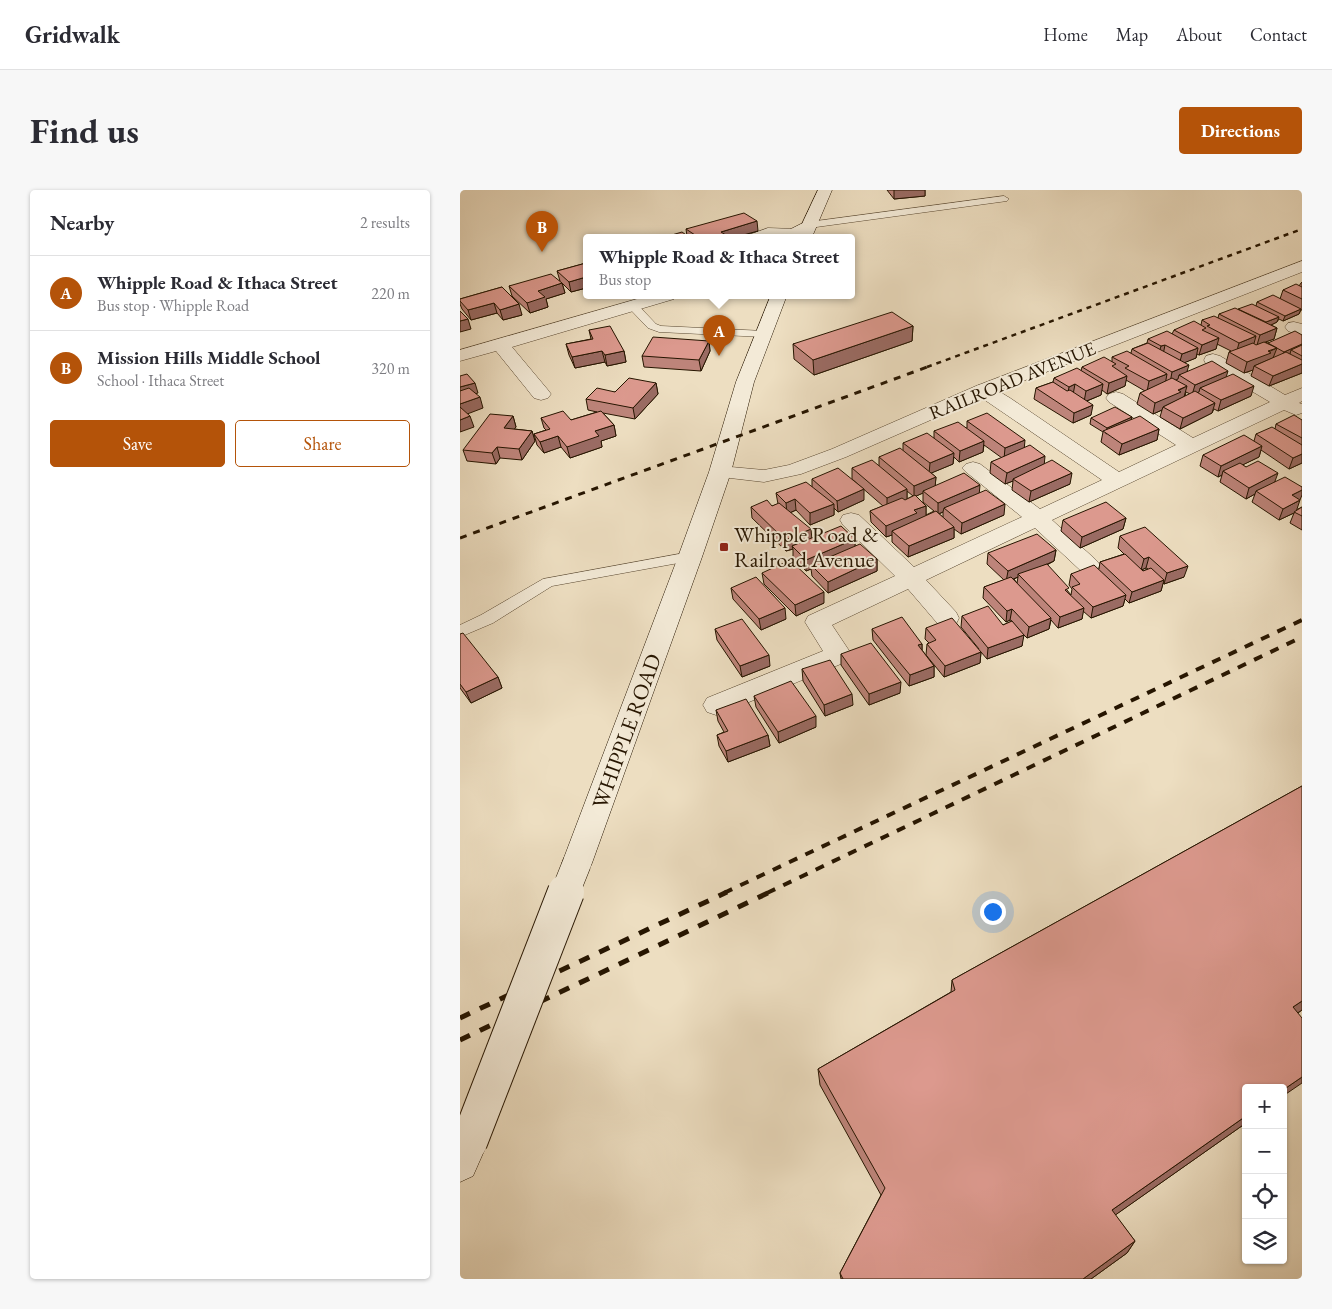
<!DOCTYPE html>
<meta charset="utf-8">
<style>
body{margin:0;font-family:"EB Garamond",serif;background:#f7f7f7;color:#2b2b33}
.controls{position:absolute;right:15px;bottom:15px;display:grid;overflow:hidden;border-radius:5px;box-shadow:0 1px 4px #0004}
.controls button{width:45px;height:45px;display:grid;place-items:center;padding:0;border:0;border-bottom:1px solid #e1e1e2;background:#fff;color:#2b2b33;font:25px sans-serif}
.you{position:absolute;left:532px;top:721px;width:18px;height:18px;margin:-12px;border:4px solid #fff;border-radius:50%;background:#1a73e8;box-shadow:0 0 0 8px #1a73e833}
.badge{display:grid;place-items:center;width:32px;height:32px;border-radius:50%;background:#b45309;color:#fff;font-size:16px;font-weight:700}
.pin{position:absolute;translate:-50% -41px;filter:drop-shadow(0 1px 2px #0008)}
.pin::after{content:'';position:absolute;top:26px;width:18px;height:15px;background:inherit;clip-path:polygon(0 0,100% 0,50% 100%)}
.popup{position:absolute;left:123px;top:44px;width:272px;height:65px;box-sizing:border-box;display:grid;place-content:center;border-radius:5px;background:#fff;filter:drop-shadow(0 1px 4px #0005);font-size:16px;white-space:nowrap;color:#7c7c81}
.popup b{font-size:19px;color:#2b2b33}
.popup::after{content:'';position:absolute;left:50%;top:100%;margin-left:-10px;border:10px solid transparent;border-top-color:#fff}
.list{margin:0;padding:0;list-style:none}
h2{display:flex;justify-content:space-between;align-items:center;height:65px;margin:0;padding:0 20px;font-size:21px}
h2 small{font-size:16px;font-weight:400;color:#7c7c81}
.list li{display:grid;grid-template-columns:32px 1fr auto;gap:15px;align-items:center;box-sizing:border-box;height:75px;padding:0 20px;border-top:1px solid #e1e1e2}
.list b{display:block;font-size:19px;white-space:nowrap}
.list p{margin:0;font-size:16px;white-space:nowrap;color:#7c7c81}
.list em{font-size:16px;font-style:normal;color:#7c7c81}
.actions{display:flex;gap:10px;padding:15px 20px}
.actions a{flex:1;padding:11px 0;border:1px solid #b45309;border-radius:5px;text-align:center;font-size:18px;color:#b45309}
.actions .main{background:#b45309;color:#fff}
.icon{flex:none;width:28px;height:28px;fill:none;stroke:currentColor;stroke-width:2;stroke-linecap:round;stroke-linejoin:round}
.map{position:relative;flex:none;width:842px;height:1089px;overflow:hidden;border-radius:5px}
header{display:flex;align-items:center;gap:30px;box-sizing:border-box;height:70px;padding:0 25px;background:#fff;border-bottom:1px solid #e1e1e2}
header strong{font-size:24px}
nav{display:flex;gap:28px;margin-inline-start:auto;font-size:18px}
.intro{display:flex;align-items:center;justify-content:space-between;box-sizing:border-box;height:120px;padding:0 30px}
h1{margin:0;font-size:35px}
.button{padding:12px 22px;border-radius:5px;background:#b45309;color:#fff;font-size:18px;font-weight:700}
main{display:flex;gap:30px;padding:0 30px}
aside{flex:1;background:#fff;border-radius:5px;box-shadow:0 1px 4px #0004}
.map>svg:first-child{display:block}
</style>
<header>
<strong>Gridwalk</strong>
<nav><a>Home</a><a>Map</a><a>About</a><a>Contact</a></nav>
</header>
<div class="intro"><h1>Find us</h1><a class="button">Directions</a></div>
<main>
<aside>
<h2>Nearby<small>2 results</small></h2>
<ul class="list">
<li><span class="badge">A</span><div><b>Whipple Road &amp; Ithaca Street</b><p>Bus stop · Whipple Road</p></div><em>220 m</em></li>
<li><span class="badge">B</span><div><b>Mission Hills Middle School</b><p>School · Ithaca Street</p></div><em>320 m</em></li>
</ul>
<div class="actions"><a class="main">Save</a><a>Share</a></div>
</aside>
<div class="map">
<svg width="842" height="1089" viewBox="0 0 842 1089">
<rect width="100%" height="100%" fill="#eddec1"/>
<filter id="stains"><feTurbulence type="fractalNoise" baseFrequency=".004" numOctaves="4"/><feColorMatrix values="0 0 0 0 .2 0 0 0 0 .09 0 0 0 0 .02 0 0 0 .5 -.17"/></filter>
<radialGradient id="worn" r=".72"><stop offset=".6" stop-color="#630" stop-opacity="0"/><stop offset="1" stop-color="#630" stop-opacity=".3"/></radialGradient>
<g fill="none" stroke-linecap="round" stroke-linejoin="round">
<g stroke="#584730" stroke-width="1">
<path id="service" d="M544,6L549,9L547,11L349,38L344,35L349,32Z
M308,38L335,39L340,42L335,45L309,44L298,47H283Z
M172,112L176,113L196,134L201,136L305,141L311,144L305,147L199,142L188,138L168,117L167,115Z
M230,362L235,364L237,367L235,370L92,396L33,433L0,447V435L21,425L83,389Z"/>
</g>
<g stroke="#584730" stroke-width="1">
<path id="minor" d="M349,30L354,32L357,35C348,47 332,48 318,47L321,44Z
M191,105H216L214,109L52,157L88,200L91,204L88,208L81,210L74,208L36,161L0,171V160Z
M834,132L842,134V146L828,141L825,137L828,133Z
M753,164L760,166L825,205L842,198V211L839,213L842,214V223L836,225L824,220L592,330L636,370L640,375L636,380L628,383L620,380L575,338L466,390L496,422L499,428L496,434L487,436L478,434L448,399L372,435L392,465L388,471L265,522L256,525L247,522L243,515L247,508L363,461L345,432L348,426L435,386L383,335L380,330L383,325L391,323L399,325L454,377L562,327L506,282L502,278L506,274L513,272L520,274L580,319L642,290L516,204L513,200L516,196L523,194L530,196L550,208L659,282L716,255L649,212L646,208L649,204L656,202L663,204L733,248L810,212L746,174L744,170L746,166Z"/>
</g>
<g stroke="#584730" stroke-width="1">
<path id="tertiary" d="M842,71V82L530,204L386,267L341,284L304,292L253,286L249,282L253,278L260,276L304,280L329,275L372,259L516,196Z"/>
</g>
<g stroke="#261500" stroke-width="1">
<path id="secondary" d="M358,0H372L352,47H336Z
M311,105H327L294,192L271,282L242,367L132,673L128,682L117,686L106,682L102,673L218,367L249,282L276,192Z
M9,933L22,939L28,952L13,986L0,992V937Z"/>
</g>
<use href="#service" fill="#f3ead7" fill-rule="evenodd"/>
<use href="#minor" fill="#f3ead7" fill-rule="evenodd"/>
<use href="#tertiary" fill="#f3ead7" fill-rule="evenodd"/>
<use href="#secondary" fill="#f3ead7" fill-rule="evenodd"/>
<path stroke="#261500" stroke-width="2.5" stroke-dasharray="5 5" stroke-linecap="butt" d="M467,177L842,39"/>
<path stroke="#261500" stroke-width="3" stroke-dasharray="7 7" stroke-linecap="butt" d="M0,348L470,176"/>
<path stroke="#261500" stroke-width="4" stroke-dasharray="9 9" stroke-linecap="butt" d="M264,703L842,430
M307,703L842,447"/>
<path stroke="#261500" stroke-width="5" stroke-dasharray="11 11" stroke-linecap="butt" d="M0,828L267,702
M0,850L310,702"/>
<g stroke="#261500" stroke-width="29" stroke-linecap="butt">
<path id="secondary-bridge-far1" d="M105,703L117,673"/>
</g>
<g stroke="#261500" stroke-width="38" stroke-linecap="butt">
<path id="secondary-bridge" d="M9,952L106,702"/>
</g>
<use href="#secondary-bridge-far1" stroke="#f3ead7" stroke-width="28"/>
<use href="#secondary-bridge" stroke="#f3ead7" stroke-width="36"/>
</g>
<path fill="#bd847a" stroke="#261500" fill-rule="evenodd" d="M427,0H465V6L434,9Z
M226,39L298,41L276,47H205L227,46Z
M126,73V98L111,102L102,93L105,103L86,109L88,117L70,123L52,106L49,96L100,91L97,81Z
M842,92V120H841L839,124L823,131L819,129L817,132L811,135L817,138L814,149L805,152L808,153L842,145V183L809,196L791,186L793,180L784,183L766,173L769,162L771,161L757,154L756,159L739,165L737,164L736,168L725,172L727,182L767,187L791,206L758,221L754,219L752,223L720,239L700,227L702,220L693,224L677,214L680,203L685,201L666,190L665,196L647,204L642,200L641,205L627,211L631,225L613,233L574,209L576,198L593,192L594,188L621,181L622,177L652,172V167L671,163L672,159L687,153L688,149L712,144L714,140L741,135L742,130L758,128L759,124L796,116L797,112L820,109L823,100L839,96L841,93ZM726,202L730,204L725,206Z
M42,97L62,125L43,130L37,123L11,130L2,119L0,114V109Z
M453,136L452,151L354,185L334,169L333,154Z
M129,140L164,161L166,172L147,176L145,172L115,178L109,165L106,154L131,149Z
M249,151L250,161L241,181L184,177L182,166Z
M196,193L198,204L175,229L143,223L154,235L156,246L141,251L142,257L110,268L101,257L84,263L77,255L74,244L86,240L84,238L81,228L111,230L137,222L128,220L126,209L155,202Z
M53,226L56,237L54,239L72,241L75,251L62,270L40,268L36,274L7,271L3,260Z
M672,227L671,230L699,239L697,250L659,265L641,252L643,242L630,234L631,228Z
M842,230V273L829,279L801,260L799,267L782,275L815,292L842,297V305L839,310L836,320L842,317V340L830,333L834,323L819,330L792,312L795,304L786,309L760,292L762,285L758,287L740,276L743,265L794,251L796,244L815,239L816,234Z
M507,231L564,258L610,294L569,312L552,300L553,291L545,294L530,283L531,272L542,268L524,255L523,262L499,272L494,267L493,274L471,283L476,287L475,296L519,303L544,325L501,344L494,339V348L448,367L432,352V345L426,347L411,332L410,321L423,316L392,289V278L419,276V267L443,261V253L474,248V241L507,238ZM447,301L453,306L447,309ZM463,303V312L474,321L466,325V316L456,306ZM483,322V327L479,324Z
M352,289L404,310L378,322L374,318V325L350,335L336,320L330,323L352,348L395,349V356L417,369V381L368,403L352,386L351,379L346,381L333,367V359L326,361L292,328L291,317L312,316L318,314L316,303L352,297Z
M666,328L663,339L620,358L601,341L603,330Z
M660,346L724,387L704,394L703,393L701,401L669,413L665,409L663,416L631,428L623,421L622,429L598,438L591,430L589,439L567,448L563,444L562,456L527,469L521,462L520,473L484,487L466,465L467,454L469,453L465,449L466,438L519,459L501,437L502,426L543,435L552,431L550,430L546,432L523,408L524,397L544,390L527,374L528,363L596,360L594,371L587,375L611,405L612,399L609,395L611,384L639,379L640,372L664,364L658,358ZM686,378L688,379L683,381L681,380ZM558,387L557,393L554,389Z
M302,383L364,413L336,426L304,394Z
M271,398L326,429L301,440L273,409Z
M255,439L310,476L282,487L257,450Z
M412,439L462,454V460L474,476V487L449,496L413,450Z
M0,444L38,487L42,498L11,513L0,498Z
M381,464L440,503L409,515L381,475Z
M342,479L393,515L365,526L343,491Z
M294,506L356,537L319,553L296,517Z
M256,520L308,545L310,556L268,572L259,556L257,545L264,542L258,531Z
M842,596V820L838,823L786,898V933L655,1025L675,1051L667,1063L631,1089H381L380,1083L421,1005L360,895L358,879L491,802L492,790Z"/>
<path fill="#9a6b63" stroke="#261500" d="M434,0H465V6L434,9Z
M297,31L298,41L276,47H262L261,42Z
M126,87V98L111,102L109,92Z
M102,93L105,103L86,109L88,117L70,123L67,113L78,101Z
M34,113L37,123L11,130L8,120Z
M59,114L62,125L43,130L40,120Z
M841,119L839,124L823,131L825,126Z
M819,127L817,132L805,138L806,132Z
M8,129L11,139L0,142V131Z
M453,136L452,151L354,185L353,170Z
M817,138L814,149L797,155L800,145Z
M796,146L793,157L776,164L779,153Z
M759,148L756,159L739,165L742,155Z
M249,151L250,161L241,181L239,170Z
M842,154V158L831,160L830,164L822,167L824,162Z
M705,155L703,165L698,167L701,156Z
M738,158L736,168L719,175L722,164Z
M817,158L813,168L794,176L793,180L784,183L787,172Z
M142,161L145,172L115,178L112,167Z
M164,161L166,172L147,176L145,165Z
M842,174V183L809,196L813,186Z
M729,175L726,185H719L718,189L710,193L712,182Z
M768,181L765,191L740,198L739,202L732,205L735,195Z
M707,184L705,195L687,202L689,191Z
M667,186L665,196L647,204L649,193Z
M15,193L18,203L0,209V197Z
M196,193L198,204L175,229L173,218Z
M615,194L613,205L607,208L609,197Z
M643,194L641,205L624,212L626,201Z
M727,196L724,207L703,217L702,220L693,224L695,213Z
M794,196L791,206L758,221L761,210Z
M20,207L23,218L2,226L0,220V214Z
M755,213L752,223L720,239L723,228Z
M633,215L631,225L613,233L614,223Z
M10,226L14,237L0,242V230Z
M53,226L56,237L47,249L44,238Z
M672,227L670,233L646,244L647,238Z
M154,235L156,246L141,251L142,257L110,268L107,257L135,241Z
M699,239L697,250L659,265L662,254Z
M72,241L75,251L62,270L59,259Z
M98,246L101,257L84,263L80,252Z
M565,250L564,261L544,269L545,258Z
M524,251L523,262L499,272L500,261Z
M802,256L799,267L766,283L763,281L762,285L758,287L761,276Z
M37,257L40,268L36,274L32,263Z
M494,263L493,274L469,284L470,273Z
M842,264V273L829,279L833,268Z
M585,266L584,277L553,289V291L545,294L547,283Z
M612,283L610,294L569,312L571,301Z
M818,283L814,294L796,301L795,304L786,309L789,298Z
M476,287L475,298L463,301V303L454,307V296Z
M520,295L519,306L484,318L483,322L478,324V313Z
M404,299V310L378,322L377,311Z
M447,299V310L427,319V308Z
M842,300V305L840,310L828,316L832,305Z
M335,309L336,320L327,324L326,313Z
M840,310L836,322L819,330L823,319Z
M374,314V325L350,335V323Z
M545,314L544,325L501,344L502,333Z
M466,316V327L432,341V345L426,347V336L454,320Z
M666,328L663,339L620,358L622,347Z
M494,337V348L448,367L449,356Z
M351,339L352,350L332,356L333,359L326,361L325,350Z
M395,349V360L351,375V379L346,381V370Z
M596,360L594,371L560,386L558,384V387L546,392L548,381Z
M689,367L686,378L681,380L684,369Z
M417,369V381L368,403V392Z
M728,376L724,387L704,394L707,383Z
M704,390L701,401L669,413L672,402Z
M364,402V413L336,426L335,415Z
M666,405L663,416L631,428L633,417Z
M325,418L326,429L301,440L299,429Z
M624,418L622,429L598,438L600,427Z
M552,419L550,430L546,432L547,421Z
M591,428L589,439L567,448L569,437Z
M564,445L562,456L527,469L528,458Z
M462,454V465L458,455Z
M521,462L520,473L484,487L485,476Z
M309,465L310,476L282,487L280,476Z
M474,476V487L449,496L450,485Z
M38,487L42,498L11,513L6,502Z
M441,492L440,503L409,515V504Z
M392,504L393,515L365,526L364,515Z
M356,526V537L319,553L318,542Z
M308,545L310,556L268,572L266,561Z
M842,811V820L821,834L833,817Z
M842,887V893L823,906V900Z
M786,926V933L644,1033L652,1020Z
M675,1051L667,1063L631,1089H623Z"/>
<path fill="#dc998e" stroke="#261500" d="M284,23L297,31L261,42L269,47H238L226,39Z
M222,42L229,47H205Z
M126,73V87L109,92L97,81Z
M91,84L102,93L78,101L85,107L67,113L49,96Z
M836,94L842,97V109L823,100Z
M42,97L59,114L40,120L34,113L8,120L0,111V109Z
M813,105L841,119L825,126L797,112Z
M792,114L819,127L806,132L778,119Z
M775,118L817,138L800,145L759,124Z
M0,121L8,129L0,131Z
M432,122L453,136L353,170L333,154Z
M754,126L796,146L779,153L747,136L750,135L742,130Z
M734,131L746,138L742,140L759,148L742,155L714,140Z
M150,136L164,161L145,165L142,161L112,167L106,154L133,149L129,140Z
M707,141L738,158L722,164L705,155L701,156L688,149Z
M835,141L842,145V154L824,162L808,153Z
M193,147L249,151L239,170L182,166Z
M804,152L817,158L808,161L811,163L787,172L769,162L793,153L796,155Z
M688,153L729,175L712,182L672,159Z
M842,155V166L831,160Z
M667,161L707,184L689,191L665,178L669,176L652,167Z
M826,162L842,170V174L813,186L794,176Z
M644,167L656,174L652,176L667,186L649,193L622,177Z
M752,171L768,181L735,195L719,185Z
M617,178L643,194L626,201L615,194L609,197L594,188Z
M7,184L15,193L0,197V186Z
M773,184L794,196L761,210L740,198Z
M169,188L196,193L173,218L126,209L137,198L155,202Z
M712,188L727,196L718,200L721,202L695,213L680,203Z
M593,192L607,201L610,200L633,215L614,223L576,198Z
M9,198L20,207L0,214V201Z
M735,201L755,213L723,228L703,217Z
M0,217L10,226L0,230Z
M655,217L672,227L647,238L631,228Z
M103,221L111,230L141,221L154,235L135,241L139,246L107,257L98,246L80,252L74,244L90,239L81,228Z
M527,223L565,250L545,258L507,231Z
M30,224L53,226L44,238L72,241L59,259L37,257L32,263L3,260Z
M834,225L842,230V248L816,234Z
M680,226L699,239L662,254L643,241Z
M498,232L524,251L500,261L474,241Z
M812,237L842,255V264L833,268L796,244Z
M467,243L494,263L470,273L443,253Z
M784,245L802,256L761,276L743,265Z
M570,255L585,266L547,283L531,272Z
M440,258L476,287L454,296L419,267Z
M412,270L447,299L427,308L392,278Z
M592,270L612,283L571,301L553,289Z
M798,271L818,283L789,298L763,281L780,273L786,277Z
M378,278L404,299L377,311L352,289Z
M504,283L520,295L478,313L463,301Z
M825,287L842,297V300L832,305L840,310L823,319L796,301Z
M346,292L374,314L350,323L335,309L326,313L316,303Z
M526,300L545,314L502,333L484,318Z
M455,305L466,316L454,320L457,323L426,336L410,321L442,308L445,310Z
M307,310L312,316L319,313L351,339L325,350L291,317Z
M646,312L666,328L622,347L603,330Z
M842,317V326L834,322Z
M476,321L494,337L449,356L432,341Z
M381,336L395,349L346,370L332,356Z
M685,337L728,376L707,383L689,367L684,369L660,346Z
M577,344L596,360L548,381L528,363Z
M400,354L417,369L368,392L351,375Z
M665,364L683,381L691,378L704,390L672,402L640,372Z
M330,370L364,402L335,415L302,383Z
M587,374L609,398L605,400L624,418L600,427L558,384Z
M634,375L666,405L633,417L612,397L620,394L611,384Z
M296,387L325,418L299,429L271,398Z
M551,387L591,428L569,437L552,419L547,421L524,397Z
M528,416L543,435L552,431L564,445L528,458L502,426Z
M442,427L462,454L458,455L474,476L450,485L412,439Z
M492,428L521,462L485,476L467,454L476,450L466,438Z
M282,429L309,465L280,476L255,439Z
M3,443L38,487L6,502L0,494V444Z
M411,453L441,492L409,504L381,464Z
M370,470L392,504L364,515L342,479Z
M331,491L356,526L318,542L294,506Z
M286,509L308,545L266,561L257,545L268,541L256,520Z
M842,596V811L833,817L842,828V887L823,900V898H786V926L652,1020L675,1051L623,1089H383L380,1083L425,998L358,879L495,800L492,790Z"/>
<rect fill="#8f2418" stroke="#f3ead7" stroke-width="2" x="259" y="352" width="10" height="10" rx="2.5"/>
<g text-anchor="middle" stroke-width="4" stroke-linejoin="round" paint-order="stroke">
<g font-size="19" fill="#261500" stroke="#f3ead7">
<text transform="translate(552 190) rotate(-22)" y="7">RAILROAD AVENUE</text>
</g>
<g font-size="22" fill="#261500" stroke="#f3ead7" text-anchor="start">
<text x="274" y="352">Whipple Road &amp;<tspan x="274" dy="25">Railroad Avenue</tspan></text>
</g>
<g font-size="22" fill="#261500" stroke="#f3ead7">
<text transform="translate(166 541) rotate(-70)" y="8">WHIPPLE ROAD</text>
</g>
</g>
<rect width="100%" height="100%" filter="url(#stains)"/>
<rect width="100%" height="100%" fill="url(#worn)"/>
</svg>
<div class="controls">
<button>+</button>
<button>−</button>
<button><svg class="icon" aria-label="locate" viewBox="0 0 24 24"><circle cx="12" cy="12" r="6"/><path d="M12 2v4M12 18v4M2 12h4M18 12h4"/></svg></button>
<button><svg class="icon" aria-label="layers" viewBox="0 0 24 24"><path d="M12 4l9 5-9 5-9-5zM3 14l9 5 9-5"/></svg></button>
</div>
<div class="you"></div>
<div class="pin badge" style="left:259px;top:166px">A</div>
<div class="popup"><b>Whipple Road &amp; Ithaca Street</b>Bus stop</div>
<div class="pin badge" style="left:82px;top:62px">B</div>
</div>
</main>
